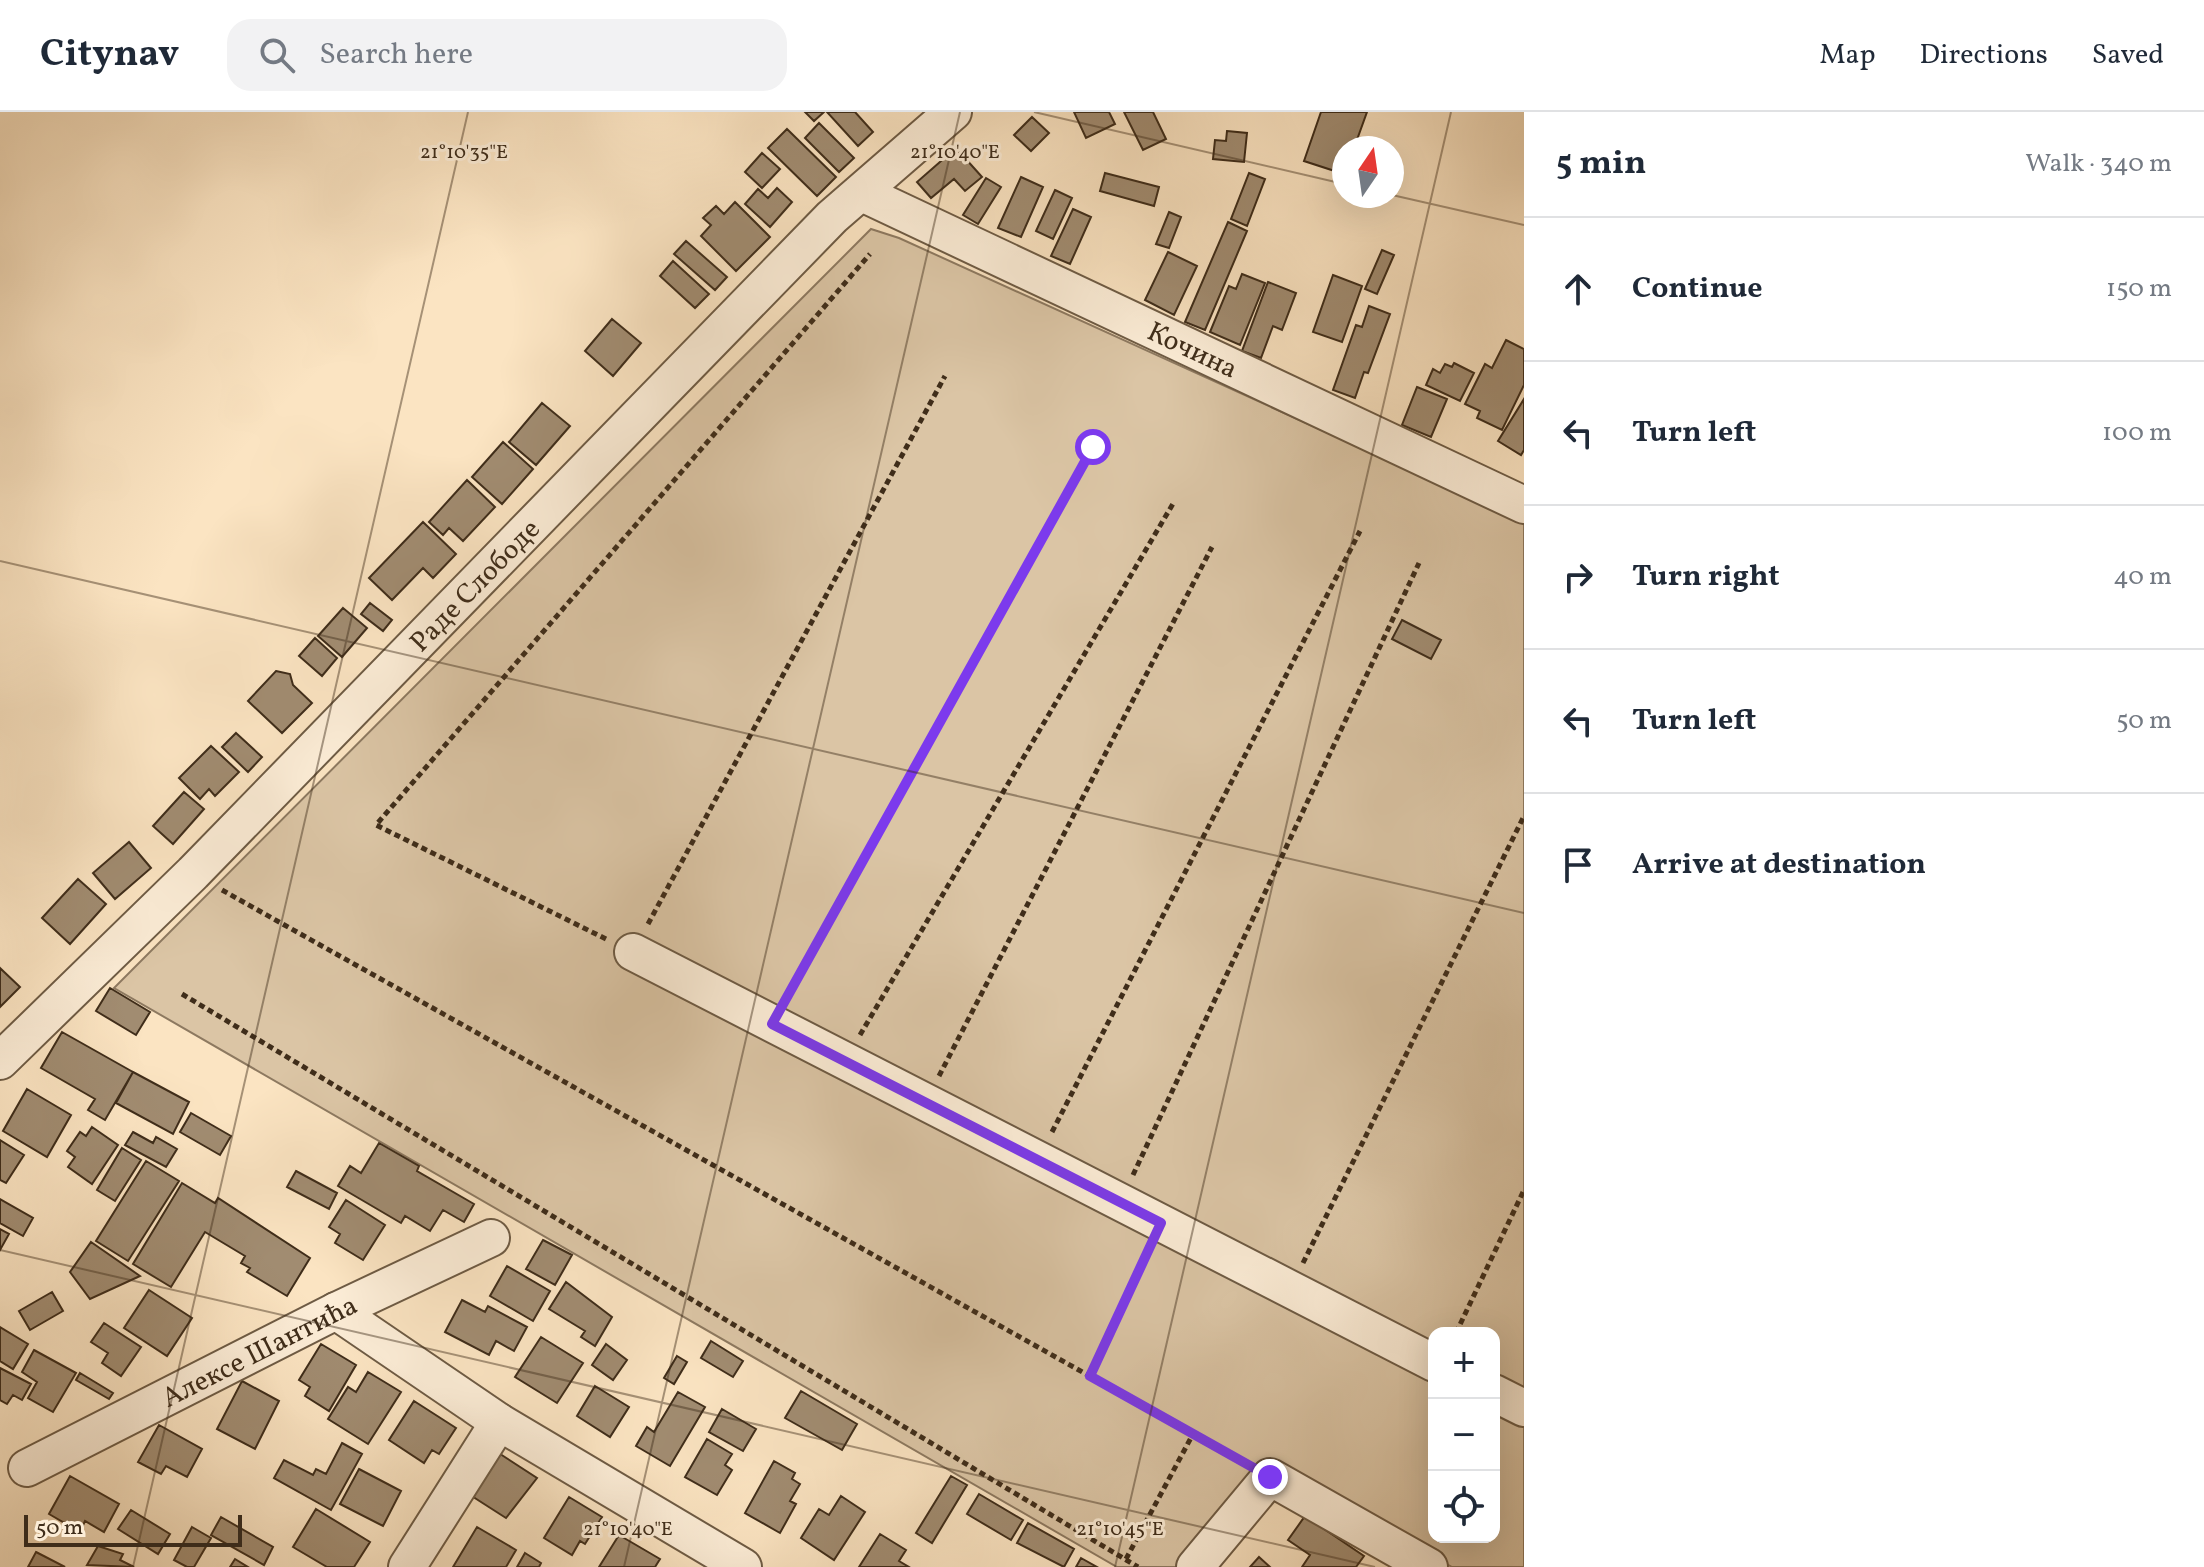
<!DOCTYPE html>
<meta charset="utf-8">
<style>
body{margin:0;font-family:Vollkorn,serif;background:#f2f2f3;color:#1f2937}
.controls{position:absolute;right:24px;bottom:24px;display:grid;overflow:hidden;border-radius:16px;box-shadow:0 8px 32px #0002}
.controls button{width:72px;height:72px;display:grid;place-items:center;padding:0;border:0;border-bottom:2px solid #e0e1e3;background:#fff;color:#1f2937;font:40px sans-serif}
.compass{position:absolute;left:1332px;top:24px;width:72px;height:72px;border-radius:50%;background:#fff;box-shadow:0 8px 32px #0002;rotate:13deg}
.scale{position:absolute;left:24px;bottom:20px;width:218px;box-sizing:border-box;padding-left:8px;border:4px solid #3f2d1a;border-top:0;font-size:22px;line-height:28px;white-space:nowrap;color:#3f2d1a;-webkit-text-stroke:6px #fcedd7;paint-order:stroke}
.stop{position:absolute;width:24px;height:24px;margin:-18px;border:6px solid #7c3aed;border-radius:50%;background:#fff}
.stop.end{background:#7c3aed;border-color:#fff;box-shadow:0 2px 8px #0008}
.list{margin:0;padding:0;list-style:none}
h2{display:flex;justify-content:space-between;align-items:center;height:104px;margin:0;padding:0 32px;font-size:34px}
h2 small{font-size:26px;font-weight:400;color:#747a83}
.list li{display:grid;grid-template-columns:52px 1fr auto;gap:24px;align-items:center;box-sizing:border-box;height:144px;padding:0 32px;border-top:2px solid #e0e1e3}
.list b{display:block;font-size:30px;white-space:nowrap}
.list em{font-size:26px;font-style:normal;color:#747a83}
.icon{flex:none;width:44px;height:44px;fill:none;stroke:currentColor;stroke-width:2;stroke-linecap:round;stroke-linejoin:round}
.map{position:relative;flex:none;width:1524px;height:1455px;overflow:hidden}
header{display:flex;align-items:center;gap:48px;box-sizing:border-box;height:112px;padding:0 40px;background:#fff;border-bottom:2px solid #e0e1e3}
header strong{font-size:38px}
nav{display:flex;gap:44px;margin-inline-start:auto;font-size:28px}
.search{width:560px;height:72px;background:#f2f2f3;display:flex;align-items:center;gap:20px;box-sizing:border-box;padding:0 28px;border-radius:24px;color:#747a83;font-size:30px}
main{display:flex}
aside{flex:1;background:#fff}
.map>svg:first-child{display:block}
</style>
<header>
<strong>Citynav</strong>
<div class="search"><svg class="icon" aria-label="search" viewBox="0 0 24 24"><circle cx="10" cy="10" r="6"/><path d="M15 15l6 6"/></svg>Search here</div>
<nav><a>Map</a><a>Directions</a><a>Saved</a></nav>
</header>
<main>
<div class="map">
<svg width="1524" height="1455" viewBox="0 0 1524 1455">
<rect width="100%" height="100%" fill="#fbe4c2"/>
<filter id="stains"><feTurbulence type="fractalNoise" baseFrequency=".0025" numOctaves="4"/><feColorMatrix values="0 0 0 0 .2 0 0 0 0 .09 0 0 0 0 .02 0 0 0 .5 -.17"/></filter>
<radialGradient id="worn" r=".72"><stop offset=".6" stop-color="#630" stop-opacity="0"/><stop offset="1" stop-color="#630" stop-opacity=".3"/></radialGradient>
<path fill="#dbc5a5" stroke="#8d7960" stroke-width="2" fill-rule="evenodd" d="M871,117L899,126L1524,410V1455H1452L1262,1348L1180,1455H1117L114,876ZM1434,1221H1494V1425H1434Z"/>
<path fill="#a18c71" stroke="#3f2d1a" stroke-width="2" d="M805,0H824L814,9Z
M827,0H855L873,20L858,34Z
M1074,0H1109L1115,12L1086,26Z
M1124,0H1153L1166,27L1143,38Z
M1321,0H1367L1354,36H1344V62L1304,49Z
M1032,5L1049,21L1031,39L1014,23Z
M819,11L854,46L839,60L805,26Z
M787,17L836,65L817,84L768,36Z
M1227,19L1247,21L1244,50L1213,47L1215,28L1226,29Z
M956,36L982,65L965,79L954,67L931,86L917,70Z
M762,41L780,57L762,76L745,60Z
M1105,61L1159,75L1154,94L1100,79Z
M1249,61L1265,67L1247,114L1231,107Z
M1021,65L1043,75L1021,125L998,116Z
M986,66L1001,75L978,112L963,103Z
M777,76L792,90L770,115L745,92L758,77L768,86Z
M1055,78L1072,86L1053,127L1036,119Z
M735,90L770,125L736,159L701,124L711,113L703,106L716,94L724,102Z
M1073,97L1091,105L1070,152L1051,144Z
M1169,100L1181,105L1169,136L1156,132Z
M1228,110L1247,119L1205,218L1185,210Z
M686,129L727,165L715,178L674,142Z
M1382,138L1394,143L1377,182L1365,177Z
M1168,140L1197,154L1174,203L1145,188Z
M673,149L709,182L695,196L660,164Z
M1242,162L1265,171L1240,233L1210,220L1229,174L1236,177Z
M1333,163L1362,174L1342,230L1313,220Z
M1268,170L1296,181L1282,218L1273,214L1261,246L1242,239Z
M1369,194L1390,202L1368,261L1364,260L1355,286L1333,278L1356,213L1362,215Z
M612,207L641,231L613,264L585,239Z
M1506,228L1524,237V273L1502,318L1477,306L1480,299L1465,292L1485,252L1492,256Z
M1454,251L1474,261L1460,289L1426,273L1433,257L1440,261L1445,252L1452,255Z
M1417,275L1447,287L1431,325L1402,313Z
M1524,287V338L1521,343L1498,329Z
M542,291L570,314L536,353L509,330Z
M503,330L533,357L502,392L472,365Z
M467,368L495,395L463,429L449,416L443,423L429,410Z
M423,410L456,442L433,466L423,456L392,488L369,466Z
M370,491L392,508L383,519L361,502Z
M343,496L367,516L342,545L318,524Z
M1402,508L1441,528L1431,547L1392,527Z
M315,526L337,546L322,564L299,544Z
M276,559L290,562L293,573L312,591L282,621L248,589Z
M236,621L262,645L248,660L222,635Z
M211,634L239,660L215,684L209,677L200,687L179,666Z
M184,680L204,697L173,732L153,714Z
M129,730L151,756L115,787L93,761Z
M78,767L106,792L70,832L42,806Z
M0,856L20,875L0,895Z
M110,876L150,900L136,923L96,899Z
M62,920L133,960L105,1008L88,998L95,987L41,956Z
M133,960L189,990L173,1022L116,991Z
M27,977L71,1003L47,1045L3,1019Z
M191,1001L231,1024L220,1043L180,1020Z
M92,1015L118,1033L92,1072L68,1055L75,1045L67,1039L80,1020L86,1024Z
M133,1020L153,1031L156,1025L177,1037L166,1055L125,1033Z
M0,1028L24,1043L6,1071L0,1068Z
M379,1031L419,1054L417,1059L474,1092L464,1110L443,1098L430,1119L405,1104L401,1111L338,1074L350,1054L361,1061Z
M122,1036L141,1048L115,1089L97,1078Z
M146,1049L179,1069L128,1149L96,1129Z
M296,1059L337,1081L329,1097L287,1075Z
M182,1071L215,1091L218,1086L310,1146L287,1184L247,1160L250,1156L241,1151L245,1144L205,1120L171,1175L133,1152Z
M0,1087L33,1106L23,1124L0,1111Z
M346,1088L385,1113L363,1148L335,1131L340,1122L329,1115Z
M0,1117L9,1122L0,1138Z
M543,1128L572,1143L555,1173L526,1157Z
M91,1130L140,1164L90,1187L70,1160Z
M507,1154L550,1179L533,1209L490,1184Z
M566,1170L612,1205L595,1234L581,1225L585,1219L549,1197Z
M149,1178L192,1206L167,1244L124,1216Z
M52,1180L63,1199L30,1218L19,1199Z
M462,1188L485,1200L488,1194L527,1215L514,1239L496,1229L489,1243L445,1220Z
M104,1211L141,1235L121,1264L102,1251L108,1241L91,1230Z
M0,1215L28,1232L13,1257L0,1249Z
M541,1225L583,1251L557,1291L515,1265Z
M711,1229L743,1249L733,1265L701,1246Z
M321,1232L356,1253L329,1299L305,1284L310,1275L299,1268Z
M606,1232L627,1248L613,1268L592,1253Z
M34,1238L76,1261L53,1300L28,1286L37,1270L22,1260Z
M677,1244L687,1250L674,1272L664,1266Z
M0,1256L31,1272L22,1288L13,1283L7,1292L0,1288Z
M368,1260L401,1280L368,1332L328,1307L348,1275L356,1280Z
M80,1261L113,1281L109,1287L76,1268Z
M242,1269L279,1289L255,1337L217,1317Z
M595,1274L629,1295L610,1325L577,1304Z
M801,1279L857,1312L842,1338L785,1306Z
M678,1280L705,1295L670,1354L636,1334L647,1315L654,1320Z
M414,1289L456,1316L439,1342L432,1338L424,1351L389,1328Z
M722,1297L756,1317L743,1339L709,1320Z
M159,1313L202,1337L187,1365L166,1354L161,1362L138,1350Z
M707,1327L732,1342L725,1353L732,1358L717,1383L685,1365Z
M342,1331L362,1342L331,1398L274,1366L284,1348L313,1363L316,1357L326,1362Z
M494,1338L537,1366L506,1406L467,1381Z
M774,1349L795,1361L792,1367L800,1372L790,1389L796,1392L780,1421L745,1401Z
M359,1357L401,1379L383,1414L340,1392Z
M70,1364L119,1392L104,1420L85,1409L80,1420L49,1402Z
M951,1364L967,1373L932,1431L916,1421Z
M979,1382L1023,1408L1011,1428L967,1402Z
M841,1384L865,1400L834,1448L801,1426L819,1397L829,1403Z
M569,1385L602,1405L585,1432L580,1429L572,1443L544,1426Z
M316,1397L370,1430L354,1455H327L293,1435Z
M131,1398L170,1422L158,1442L118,1417Z
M1305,1404L1364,1444L1356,1455H1302L1310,1443L1288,1428Z
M221,1405L273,1435L264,1453L211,1423Z
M1028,1411L1074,1437L1064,1455L1017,1431Z
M192,1415L211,1426L194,1455H187L174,1448Z
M477,1415L516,1438L506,1455H453Z
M880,1422L906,1438L899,1449L909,1455H859Z
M619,1423L660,1447L655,1455H599Z
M98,1434L123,1442L120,1448L134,1455L87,1453Z
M36,1440L65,1455H28Z
M525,1441L541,1451L539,1455H517Z
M1259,1445L1270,1455H1250Z
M1081,1446L1097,1455H1076Z
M235,1447L248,1455H230Z"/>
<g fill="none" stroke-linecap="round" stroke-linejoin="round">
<g stroke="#6e5b44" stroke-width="40">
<g id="minor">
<path id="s1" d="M862,81L1524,393"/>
<path d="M633,840L1434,1251"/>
<path id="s2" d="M0,949L193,761L832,105L953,0"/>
<path d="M336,1199L499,1310L743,1455"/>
<path d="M1494,1281L1524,1296"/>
<path id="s3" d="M27,1356L336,1199L491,1126"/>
<path d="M407,1455L499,1310"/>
<path d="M1195,1455L1270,1365L1429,1455"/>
</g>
</g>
<path stroke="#3f2d1a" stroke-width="5" stroke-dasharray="6 4" stroke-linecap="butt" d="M222,778L1243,1350
M648,812L945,264
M606,827L376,713L870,142
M182,882L1138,1455
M787,887L1093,335
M860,923L1174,390
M939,964L1212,435
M1052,1020L1360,419
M1133,1063L1419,451
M1303,1151L1524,704
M1456,1221L1524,1078
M1090,1264L1148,1138
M1126,1447L1193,1322"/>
<use href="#minor" stroke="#fcedd7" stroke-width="36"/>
</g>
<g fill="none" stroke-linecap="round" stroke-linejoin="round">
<path stroke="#7c3aed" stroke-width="10" d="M1093,335L772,912L1161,1111L1090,1264L1270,1365"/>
</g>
<path fill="none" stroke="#3f2d1a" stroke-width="2" stroke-opacity="0.45" d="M1034,0L1344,72M1392,83L1524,113M0,449L1524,801M0,1138L1375,1455M133,1455L468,0M624,1455L960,0M1115,1455L1451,0"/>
<g text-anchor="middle" stroke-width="6" stroke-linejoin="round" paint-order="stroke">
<g font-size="28" fill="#3f2d1a" stroke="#fcedd7">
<text dy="10" stroke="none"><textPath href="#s1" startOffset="366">Кочина</textPath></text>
<text dy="10" stroke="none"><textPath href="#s2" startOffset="672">Раде Слободе</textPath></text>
<text dy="10" stroke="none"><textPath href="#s3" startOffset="260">Алексе Шантића</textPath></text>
</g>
</g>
<g font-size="20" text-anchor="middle" fill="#3f2d1a" stroke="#fcedd7" stroke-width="6" stroke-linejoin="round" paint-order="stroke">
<text x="464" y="46">21°10'35"E</text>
<text x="955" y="46">21°10'40"E</text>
<text x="628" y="1423">21°10'40"E</text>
<text x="1120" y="1423">21°10'45"E</text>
</g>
<rect width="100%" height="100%" filter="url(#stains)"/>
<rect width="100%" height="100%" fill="url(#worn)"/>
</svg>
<div class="controls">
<button>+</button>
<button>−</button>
<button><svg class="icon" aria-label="locate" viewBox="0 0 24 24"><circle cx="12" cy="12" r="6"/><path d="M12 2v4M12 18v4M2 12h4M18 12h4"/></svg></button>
</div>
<svg class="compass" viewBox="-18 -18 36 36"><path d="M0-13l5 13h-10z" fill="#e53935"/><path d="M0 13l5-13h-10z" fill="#747a83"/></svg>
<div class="scale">50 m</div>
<div class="stop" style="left:1093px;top:335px"></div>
<div class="stop end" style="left:1270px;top:1365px"></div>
</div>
<aside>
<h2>5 min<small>Walk · 340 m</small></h2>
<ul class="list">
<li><svg class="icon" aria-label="ahead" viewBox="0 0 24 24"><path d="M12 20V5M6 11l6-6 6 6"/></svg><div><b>Continue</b></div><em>150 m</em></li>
<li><svg class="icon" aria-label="left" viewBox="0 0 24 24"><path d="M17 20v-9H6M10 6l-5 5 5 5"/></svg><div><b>Turn left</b></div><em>100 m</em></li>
<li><svg class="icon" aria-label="right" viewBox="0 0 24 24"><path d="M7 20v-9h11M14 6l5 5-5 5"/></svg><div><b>Turn right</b></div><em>40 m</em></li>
<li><svg class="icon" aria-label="left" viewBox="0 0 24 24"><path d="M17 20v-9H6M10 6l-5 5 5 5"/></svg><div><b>Turn left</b></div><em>50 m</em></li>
<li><svg class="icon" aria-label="arrive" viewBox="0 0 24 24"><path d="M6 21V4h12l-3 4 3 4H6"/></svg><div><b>Arrive at destination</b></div></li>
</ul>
</aside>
</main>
